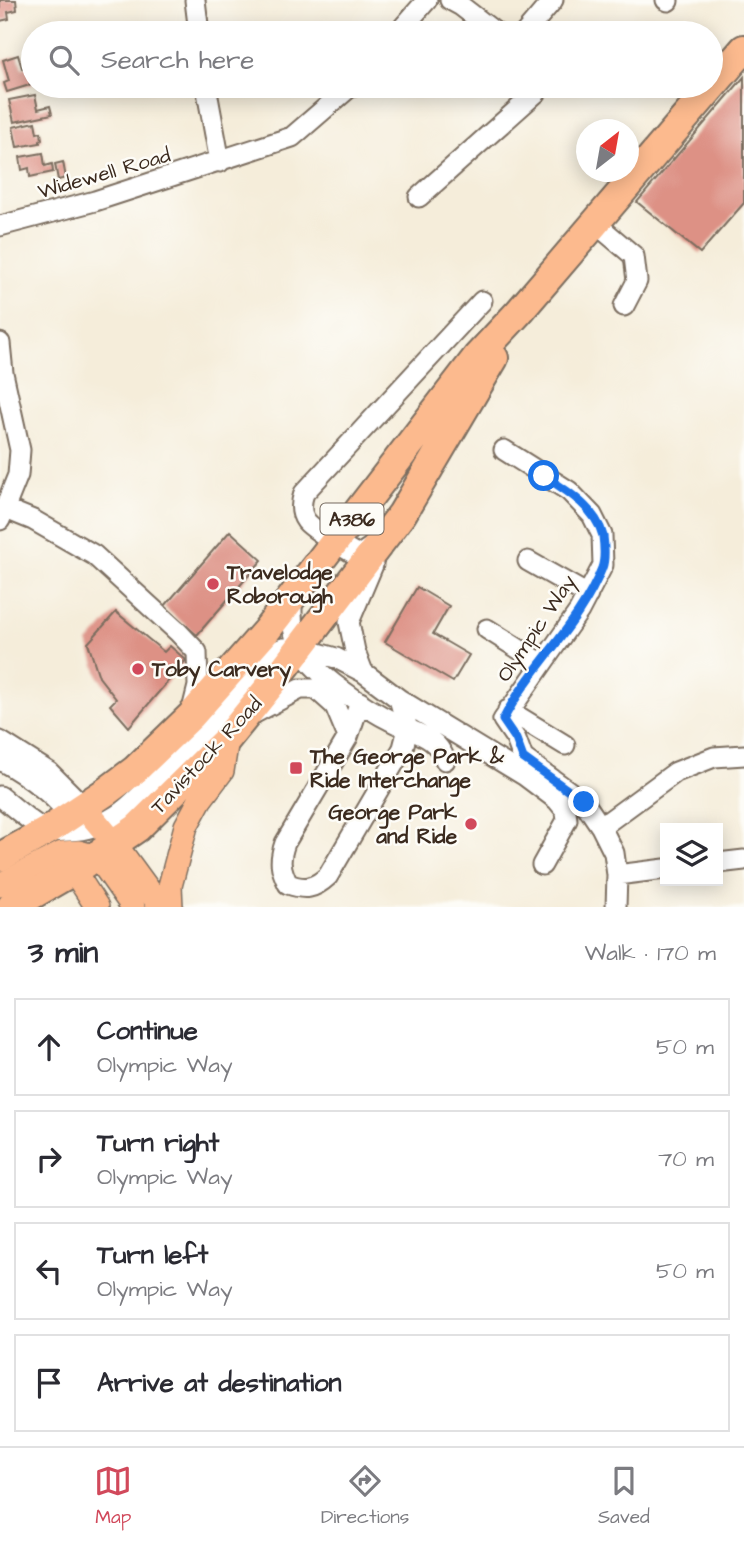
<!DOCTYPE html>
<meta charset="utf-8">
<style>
body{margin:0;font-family:"Architects Daughter",sans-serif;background:#f2f2f3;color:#2b2b33}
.controls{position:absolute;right:21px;bottom:21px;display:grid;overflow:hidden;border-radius:0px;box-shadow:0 4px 18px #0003}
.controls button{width:63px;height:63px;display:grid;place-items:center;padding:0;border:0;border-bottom:2px solid #e1e1e2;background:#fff;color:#2b2b33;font:35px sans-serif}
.compass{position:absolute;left:576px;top:119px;width:63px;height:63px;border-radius:50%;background:#fff;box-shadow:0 4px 18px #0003;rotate:31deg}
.stop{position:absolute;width:21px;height:21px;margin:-16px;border:5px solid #1a73e8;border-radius:50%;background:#fff}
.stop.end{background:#1a73e8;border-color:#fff;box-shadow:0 2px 7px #0008}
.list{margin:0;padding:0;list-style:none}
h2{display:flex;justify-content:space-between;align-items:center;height:91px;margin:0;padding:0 28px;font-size:30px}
h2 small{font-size:23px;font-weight:400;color:#7c7c81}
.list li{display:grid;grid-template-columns:46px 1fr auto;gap:21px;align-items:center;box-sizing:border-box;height:98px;margin:0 14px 14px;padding:0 14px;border:2px solid #e1e1e2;border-radius:0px}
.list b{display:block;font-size:26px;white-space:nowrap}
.list p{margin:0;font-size:23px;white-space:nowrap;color:#7c7c81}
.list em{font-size:23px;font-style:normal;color:#7c7c81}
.icon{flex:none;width:38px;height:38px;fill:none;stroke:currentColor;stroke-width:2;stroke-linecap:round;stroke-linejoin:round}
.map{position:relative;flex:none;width:744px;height:907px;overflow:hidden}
.search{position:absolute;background:#fff;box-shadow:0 4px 18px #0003;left:21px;right:21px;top:21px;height:77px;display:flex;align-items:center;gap:18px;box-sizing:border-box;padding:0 24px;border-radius:38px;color:#7c7c81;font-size:26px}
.sheet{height:539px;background:#fff}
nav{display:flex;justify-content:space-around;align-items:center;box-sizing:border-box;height:98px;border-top:2px solid #e1e1e2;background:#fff;font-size:19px;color:#7c7c81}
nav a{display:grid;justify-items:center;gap:4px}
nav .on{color:#d1495b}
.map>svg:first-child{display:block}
</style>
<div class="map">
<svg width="744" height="907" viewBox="0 0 744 907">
<rect width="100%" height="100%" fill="#fdfcf7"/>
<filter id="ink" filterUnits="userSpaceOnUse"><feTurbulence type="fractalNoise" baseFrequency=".0143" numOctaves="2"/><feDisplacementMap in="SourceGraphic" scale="14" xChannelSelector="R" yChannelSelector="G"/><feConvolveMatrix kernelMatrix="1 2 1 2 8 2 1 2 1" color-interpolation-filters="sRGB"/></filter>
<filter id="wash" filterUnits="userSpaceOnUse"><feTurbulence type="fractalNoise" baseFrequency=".00686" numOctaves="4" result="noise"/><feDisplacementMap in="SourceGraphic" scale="28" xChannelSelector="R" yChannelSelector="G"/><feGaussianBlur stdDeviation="1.57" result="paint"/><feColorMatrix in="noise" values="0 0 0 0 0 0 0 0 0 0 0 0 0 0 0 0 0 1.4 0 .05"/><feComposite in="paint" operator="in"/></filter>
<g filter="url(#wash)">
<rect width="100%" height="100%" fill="#f5edda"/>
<g id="blocks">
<path fill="#dd9185" d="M0,0H16L17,10L8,12L9,19L0,21Z
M18,55L22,68L30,66L33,84L7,92L4,83L9,81L3,60Z
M744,77V203L700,253L637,202Z
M35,95L38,109L50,106L52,114L14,122L9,100Z
M35,122L37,133L41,132L42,140L40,141V143L17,147L13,127Z
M43,153L45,166L52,164L53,172L30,177L29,168L22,170L20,157Z
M63,162L66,178L58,180L55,164Z
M230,531L262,560L197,635L164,607Z
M417,587L449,606L433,634L469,655L453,682L385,642Z
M116,612L164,652L170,646L186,660L129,727L110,705L116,699L99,677L88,643Z"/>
</g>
</g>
<g filter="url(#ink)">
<use href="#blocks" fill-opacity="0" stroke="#7c6e60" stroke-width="2"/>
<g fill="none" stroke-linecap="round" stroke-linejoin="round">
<g stroke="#7c6e60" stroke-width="23">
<path id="minor" d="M195,0L199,33
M450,0L461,6L496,33
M666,0L668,1
M398,33L427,0
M525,33L553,0
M206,86L220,162
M419,197L537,92L539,86
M595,223L634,256L637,281L624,306
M0,226L95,201L292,137L351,86
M0,343L3,373L20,450L18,475L0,520
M504,450L569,491L592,515L602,535L603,565L579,611L503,720L516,739L523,758L584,802L601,827L614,853L617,875L616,907
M6,509L33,520L94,555L178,632L197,652L198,686L192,710
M374,545L358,556C346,549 313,530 306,521C300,513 301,502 304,493L482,301
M528,561L588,595
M292,598C292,614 291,631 299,646C312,674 367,709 395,723C415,733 438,737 445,760
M487,629L541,663
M363,672L355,651L349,622L373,565
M228,688L271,653L283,648H300L336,658L363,672L399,699L525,776L557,800L566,811L567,820L542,865
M360,702L348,737L285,843C279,860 280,868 288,884C305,890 314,889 328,876L403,748L408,729L399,699
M508,710L565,745
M253,714L300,689H316L335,706L348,737
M0,741L49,772L84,807
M0,760C23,773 65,800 73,825
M0,796C10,804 37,828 48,831C54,833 63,831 69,831C113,830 137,798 165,770C192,743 233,698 265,679
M601,827L676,772L714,757L744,755
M718,863L744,860
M617,875L665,869"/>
</g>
<g stroke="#7c6e60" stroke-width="26">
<path id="major" d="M84,807L115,844L161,907
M95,853L133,907
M65,857L97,907
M0,885L62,853L79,852L131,866
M171,907L170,886L186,826L200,800L222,771L227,739"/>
</g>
<g stroke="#7c6e60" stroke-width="32">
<path id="highway" d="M0,857L47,831L107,791L135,770L191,716L266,631L477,357L519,312L744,49
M11,907L75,870L137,828L227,739L286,666L402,514L494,358"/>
</g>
<use href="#minor" stroke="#fff" stroke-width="19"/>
<use href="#major" stroke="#fcba8e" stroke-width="23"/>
<use href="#highway" stroke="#fcba8e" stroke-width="28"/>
</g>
</g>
<g fill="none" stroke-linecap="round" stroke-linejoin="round" filter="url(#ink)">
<path stroke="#1a73e8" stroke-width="9" d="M544,476C566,490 596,508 603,536C604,544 605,560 602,568C580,625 530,667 503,720L516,739L523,758L584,802"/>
</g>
<g fill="#d1495b" stroke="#fdfcf7" stroke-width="2.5">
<circle cx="213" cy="584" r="7"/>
<circle cx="138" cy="669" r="7"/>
<rect x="289" y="761" width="14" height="14" rx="3.5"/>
<circle cx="471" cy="824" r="7"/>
</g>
<g text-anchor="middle" stroke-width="5" stroke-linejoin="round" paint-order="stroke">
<rect fill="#fdfcf7" stroke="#75695f" stroke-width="2" x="320.5" y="503.5" width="63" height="31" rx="5"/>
<g font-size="19" font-weight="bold" fill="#3b2a1e">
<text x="352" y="526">A386</text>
</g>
<g font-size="21" fill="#3b2a1e" stroke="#fdfcf7">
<text transform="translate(104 173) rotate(-16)" y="7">Widewell Road</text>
<text transform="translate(536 628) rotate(-56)" y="7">Olympic Way</text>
<text transform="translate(206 755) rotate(-47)" y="7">Tavistock Road</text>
</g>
<g font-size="21" font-weight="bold" fill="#3b2a1e" stroke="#fdfcf7" text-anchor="start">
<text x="227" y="579">Travelodge<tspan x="227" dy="24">Roborough</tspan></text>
<text x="152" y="676">Toby Carvery</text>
<text x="310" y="763">The George Park &amp;<tspan x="310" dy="24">Ride Interchange</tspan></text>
<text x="457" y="819" text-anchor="end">George Park<tspan x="457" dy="24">and Ride</tspan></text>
</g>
</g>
</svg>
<div class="controls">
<button><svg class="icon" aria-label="layers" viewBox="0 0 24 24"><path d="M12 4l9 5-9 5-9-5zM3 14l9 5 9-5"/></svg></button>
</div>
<svg class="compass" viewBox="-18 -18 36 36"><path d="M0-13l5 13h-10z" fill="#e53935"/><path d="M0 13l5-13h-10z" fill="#7c7c81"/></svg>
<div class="stop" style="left:544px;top:476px"></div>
<div class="stop end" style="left:584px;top:802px"></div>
<div class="search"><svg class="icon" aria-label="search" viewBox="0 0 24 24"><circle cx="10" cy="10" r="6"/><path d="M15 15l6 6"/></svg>Search here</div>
</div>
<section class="sheet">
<h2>3 min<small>Walk · 170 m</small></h2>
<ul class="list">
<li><svg class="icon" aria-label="ahead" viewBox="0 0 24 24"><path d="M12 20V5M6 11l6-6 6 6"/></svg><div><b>Continue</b><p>Olympic Way</p></div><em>50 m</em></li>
<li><svg class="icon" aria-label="right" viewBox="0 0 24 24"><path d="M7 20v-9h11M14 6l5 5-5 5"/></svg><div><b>Turn right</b><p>Olympic Way</p></div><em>70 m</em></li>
<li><svg class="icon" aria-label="left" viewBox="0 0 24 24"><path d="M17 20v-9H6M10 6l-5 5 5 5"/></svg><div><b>Turn left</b><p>Olympic Way</p></div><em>50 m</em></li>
<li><svg class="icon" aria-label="arrive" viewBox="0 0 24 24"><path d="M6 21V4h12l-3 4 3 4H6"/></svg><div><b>Arrive at destination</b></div></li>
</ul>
</section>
<nav>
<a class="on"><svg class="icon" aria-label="map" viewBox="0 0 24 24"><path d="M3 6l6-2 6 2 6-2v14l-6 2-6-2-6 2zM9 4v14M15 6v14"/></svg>Map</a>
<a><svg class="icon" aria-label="directions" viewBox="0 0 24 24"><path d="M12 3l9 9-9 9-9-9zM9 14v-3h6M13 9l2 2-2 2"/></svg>Directions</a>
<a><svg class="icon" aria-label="saved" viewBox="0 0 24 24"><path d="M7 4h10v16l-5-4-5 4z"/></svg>Saved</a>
</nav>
